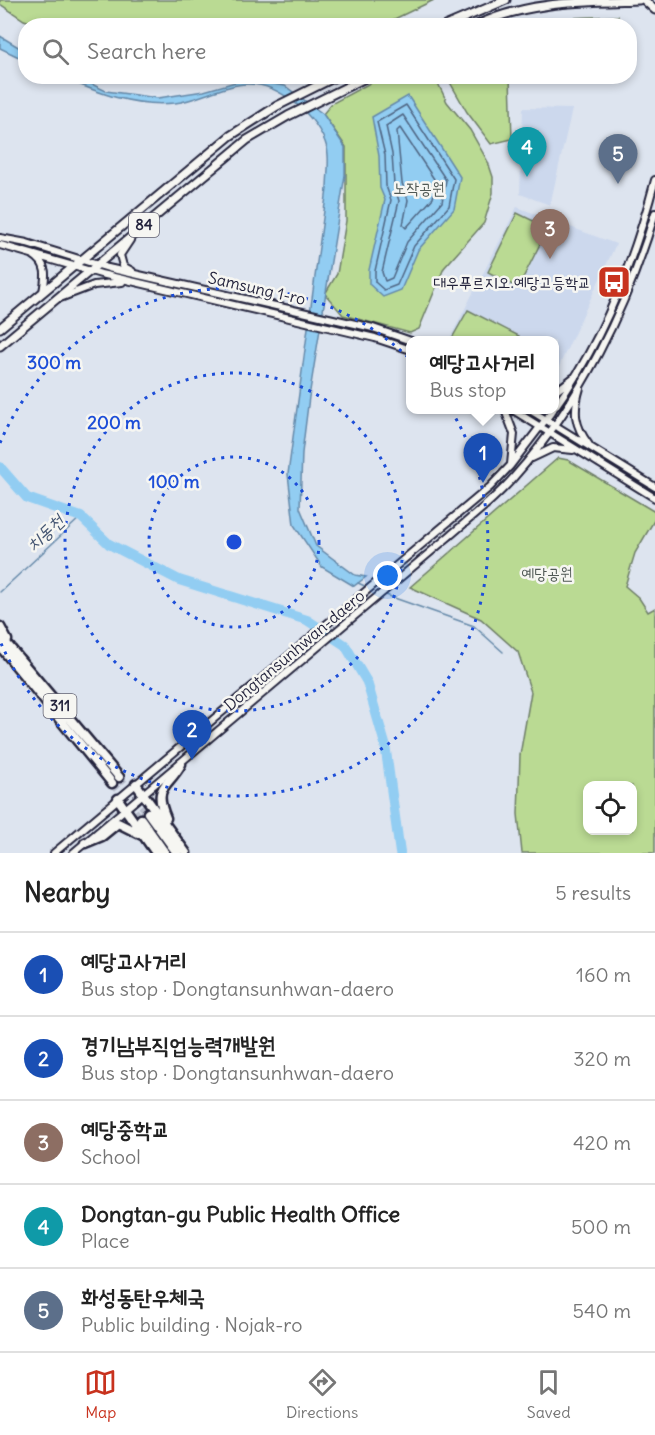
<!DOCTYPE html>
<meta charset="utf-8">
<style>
body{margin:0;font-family:Delius,"Poor Story",sans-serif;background:#f6f6f6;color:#222}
.controls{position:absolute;right:18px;bottom:18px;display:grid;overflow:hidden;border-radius:12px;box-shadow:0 3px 9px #0003}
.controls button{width:54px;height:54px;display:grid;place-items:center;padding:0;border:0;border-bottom:2px solid #e0e0e0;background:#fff;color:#222;font:30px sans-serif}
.you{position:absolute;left:388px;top:576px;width:21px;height:21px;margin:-15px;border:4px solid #fff;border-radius:50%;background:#1a73e8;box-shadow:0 0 0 9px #1a73e833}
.badge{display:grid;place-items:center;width:39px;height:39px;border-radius:50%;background:#c8321e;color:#fff;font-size:20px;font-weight:700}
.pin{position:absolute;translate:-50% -50px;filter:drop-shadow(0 2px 3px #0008)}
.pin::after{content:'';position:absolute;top:32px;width:21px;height:18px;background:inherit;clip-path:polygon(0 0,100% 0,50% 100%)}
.popup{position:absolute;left:406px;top:336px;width:153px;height:78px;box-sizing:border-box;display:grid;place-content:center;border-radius:12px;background:#fff;filter:drop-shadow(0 2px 4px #0005);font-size:20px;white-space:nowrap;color:#767676}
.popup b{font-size:22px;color:#222}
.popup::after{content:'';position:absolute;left:50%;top:100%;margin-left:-12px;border:12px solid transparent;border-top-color:#fff}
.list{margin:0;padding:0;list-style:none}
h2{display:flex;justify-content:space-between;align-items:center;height:78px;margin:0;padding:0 24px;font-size:26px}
h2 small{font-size:20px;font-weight:400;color:#767676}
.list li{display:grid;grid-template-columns:39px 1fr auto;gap:18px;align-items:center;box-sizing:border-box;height:84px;padding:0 24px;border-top:2px solid #e0e0e0}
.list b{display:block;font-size:22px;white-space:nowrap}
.list p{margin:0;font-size:20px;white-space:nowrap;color:#767676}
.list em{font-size:20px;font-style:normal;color:#767676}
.icon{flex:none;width:33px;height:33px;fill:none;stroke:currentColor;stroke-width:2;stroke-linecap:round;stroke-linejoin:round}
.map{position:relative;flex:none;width:655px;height:853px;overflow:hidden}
.search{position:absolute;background:#fff;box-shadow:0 3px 9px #0003;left:18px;right:18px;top:18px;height:66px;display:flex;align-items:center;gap:15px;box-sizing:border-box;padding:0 21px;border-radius:24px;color:#767676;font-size:22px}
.sheet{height:498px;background:#fff}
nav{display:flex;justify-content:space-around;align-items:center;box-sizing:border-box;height:84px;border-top:2px solid #e0e0e0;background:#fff;font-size:16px;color:#767676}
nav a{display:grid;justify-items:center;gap:3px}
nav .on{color:#c8321e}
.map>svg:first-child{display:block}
</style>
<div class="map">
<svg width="655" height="853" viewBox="0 0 655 853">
<rect width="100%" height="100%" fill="#dde4ef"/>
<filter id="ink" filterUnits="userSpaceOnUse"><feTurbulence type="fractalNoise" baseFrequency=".0167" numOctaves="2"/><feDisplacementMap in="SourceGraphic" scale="12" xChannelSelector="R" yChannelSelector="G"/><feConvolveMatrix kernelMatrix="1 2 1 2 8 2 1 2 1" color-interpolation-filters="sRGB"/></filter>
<g filter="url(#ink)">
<path fill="#ccd8ed" d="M523,108L572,109L550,205L520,194Z
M517,207L616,244L555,375V340H449Z"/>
<path fill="#bada93" stroke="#6e7e67" stroke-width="1.5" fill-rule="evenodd" d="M0,0H434L382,25H40L24,20L0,4Z
M618,16L617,25H544L543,19Z
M381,77H435L447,102L470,130L488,162L493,177V193L484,223L444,268L419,329L410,333L343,315L325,294L337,274L346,221V147L323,114L331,104Z
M447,77H510L512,139L491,144L467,112Z
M517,213L548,228L518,288L488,272Z
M468,310L519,336L516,340H451Z
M558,458L568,460L655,512V519L635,553L625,586L639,598L648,612L655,608V853H522L518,814L520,755L531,692L518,652L481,619L410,587ZM588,786H632V830H588Z"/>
<path fill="#92cdf2" stroke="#6589a9" stroke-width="1.5" d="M0,36L25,51V60L0,48Z
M62,77H77L106,91L158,98L204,91L246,79L285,86L323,114L345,147V175L309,397L302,453L300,508L316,546L355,575L366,577L354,586L322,567L294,525L288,474L327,189C327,176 330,160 327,148C319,117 279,82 246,84C222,85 199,100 175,103C134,107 98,93 62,77Z
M408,96L460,177L454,209L418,250L401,290L383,297L369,284V270L385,200L380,188L379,156L372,117Z"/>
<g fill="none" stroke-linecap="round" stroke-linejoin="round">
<path stroke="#4f6684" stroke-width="1.5" d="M406,105L454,179L449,206L414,246L397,285L384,290L375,282V271L391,200L386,186L385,155L377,122Z
M403,115L446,180L442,202L407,242L392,278L385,281L382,272L399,201L394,185L392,154L386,126Z
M400,128L436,182L433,198L406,228L403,225L408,200L402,183L397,131Z"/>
<path stroke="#6589a9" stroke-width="1.5" d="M358,583L367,587
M0,592L81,517
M383,594L474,626L503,652"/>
<path stroke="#92cdf2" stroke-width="10" d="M0,467L27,498L81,517L109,544L179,580L307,620L345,645L367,682L385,744L400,853"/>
<path stroke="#b8bdcb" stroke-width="8" stroke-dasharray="8 4" stroke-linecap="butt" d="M119,777L148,813
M112,783L141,819"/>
<g stroke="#22223b" stroke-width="10">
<path id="secondary" d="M0,238L27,243L108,268L373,328L411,341
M130,240L120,255L123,266L132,271
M0,245L101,274L375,338L411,350
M33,255C48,264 46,276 43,292
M60,298L94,285L122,282
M580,388C573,411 574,425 589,445
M555,392L573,378
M555,407C604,340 634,260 655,180
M505,410L514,434L511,464
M513,410L655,498
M530,410L655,487
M532,458L553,448L573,450
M54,853L490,487L510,466L553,410
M73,853L453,533C474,515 496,498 514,477C580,403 627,308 655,213"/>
</g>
<g stroke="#22223b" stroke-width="11">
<path id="primary" d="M644,0L655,10
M445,26L506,0
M475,26C526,1 583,2 639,0
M0,328L230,136L277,106L337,76
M0,346L247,140L288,116L369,76"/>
</g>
<g stroke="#22223b" stroke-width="13">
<path id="highway" d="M0,627L7,640
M0,636L119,777
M0,646L112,783
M136,784L186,853
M118,799L156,853
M148,813L177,853
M166,818C152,785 168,788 181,764
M141,819L165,853
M85,843L102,836L118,823L144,836"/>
</g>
<use href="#secondary" stroke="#f6f6f2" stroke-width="6"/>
<use href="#primary" stroke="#f6f6f2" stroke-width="7"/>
<use href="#highway" stroke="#f6f6f2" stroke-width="8"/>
</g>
</g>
<g fill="none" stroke="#1d4ed8" stroke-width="3" stroke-dasharray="3 6">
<circle cx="234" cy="542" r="85"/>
<circle cx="234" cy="542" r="169"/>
<path d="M0 443A254 254 0 1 1 0 641"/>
</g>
<defs>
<g id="bus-square" transform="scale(1.725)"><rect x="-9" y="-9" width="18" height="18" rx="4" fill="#c8321e" stroke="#f6f6f2"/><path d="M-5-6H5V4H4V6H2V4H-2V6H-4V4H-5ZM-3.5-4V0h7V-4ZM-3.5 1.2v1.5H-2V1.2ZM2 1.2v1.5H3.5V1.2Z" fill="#fff"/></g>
</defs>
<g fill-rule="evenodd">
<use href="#bus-square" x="614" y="282"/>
</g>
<g text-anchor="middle" stroke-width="5" stroke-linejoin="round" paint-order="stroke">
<g fill="#f6f6f2" stroke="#626272" stroke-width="1.5">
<rect x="129" y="213" width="30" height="24" rx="4.5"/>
<rect x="43.5" y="694" width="33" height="24" rx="4.5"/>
</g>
<g font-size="15" font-weight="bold" fill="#22223b">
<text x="144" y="230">84</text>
<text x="60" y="711">311</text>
</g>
<g font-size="16" fill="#505955" stroke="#f6f6f2">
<text x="419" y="194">노작공원</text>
<text x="547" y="579">예당공원</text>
</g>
<g font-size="16" fill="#22223b" stroke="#f6f6f2" text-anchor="end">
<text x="591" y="288">대우푸르지오.예당고등학교</text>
</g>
<g font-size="16" fill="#22223b" stroke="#f6f6f2">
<text transform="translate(257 288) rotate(13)" y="6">Samsung 1-ro</text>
<text transform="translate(294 650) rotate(-40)" y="6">Dongtansunhwan-daero</text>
</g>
<g font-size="18" font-style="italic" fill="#445572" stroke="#f6f6f2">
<text transform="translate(45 533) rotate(-43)" y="6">치동천</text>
</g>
</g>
<circle cx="234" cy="542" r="9" fill="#1d4ed8" stroke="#f6f6f2" stroke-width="3"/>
<g font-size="18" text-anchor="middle" font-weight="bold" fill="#1d4ed8" stroke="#f6f6f2" stroke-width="5" stroke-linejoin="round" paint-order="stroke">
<text x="54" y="369">300 m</text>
<text x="114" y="429">200 m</text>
<text x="174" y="488">100 m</text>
</g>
</svg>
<div class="controls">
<button><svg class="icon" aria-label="locate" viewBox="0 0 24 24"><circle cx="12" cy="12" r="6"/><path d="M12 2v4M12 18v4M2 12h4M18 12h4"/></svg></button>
</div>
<div class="you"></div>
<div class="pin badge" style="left:483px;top:483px;background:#1a4fb4">1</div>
<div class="popup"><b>예당고사거리</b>Bus stop</div>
<div class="pin badge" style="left:192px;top:760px;background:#1a4fb4">2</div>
<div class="pin badge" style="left:550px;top:259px;background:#8d6e63">3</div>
<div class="pin badge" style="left:527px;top:177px;background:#0f9aa8">4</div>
<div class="pin badge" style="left:618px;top:184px;background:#5c6f8a">5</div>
<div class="search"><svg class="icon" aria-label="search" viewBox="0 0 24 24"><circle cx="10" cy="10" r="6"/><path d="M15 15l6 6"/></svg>Search here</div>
</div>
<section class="sheet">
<h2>Nearby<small>5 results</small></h2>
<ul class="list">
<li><span class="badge" style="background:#1a4fb4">1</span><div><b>예당고사거리</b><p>Bus stop · Dongtansunhwan-daero</p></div><em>160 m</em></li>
<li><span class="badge" style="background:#1a4fb4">2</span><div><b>경기남부직업능력개발원</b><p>Bus stop · Dongtansunhwan-daero</p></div><em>320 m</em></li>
<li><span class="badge" style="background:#8d6e63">3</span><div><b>예당중학교</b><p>School</p></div><em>420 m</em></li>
<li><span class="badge" style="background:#0f9aa8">4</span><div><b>Dongtan-gu Public Health Office</b><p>Place</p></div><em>500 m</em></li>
<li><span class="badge" style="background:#5c6f8a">5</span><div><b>화성동탄우체국</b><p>Public building · Nojak-ro</p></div><em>540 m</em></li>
</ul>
</section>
<nav>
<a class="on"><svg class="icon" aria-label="map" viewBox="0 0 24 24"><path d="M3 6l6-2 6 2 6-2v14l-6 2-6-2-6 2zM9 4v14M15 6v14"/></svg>Map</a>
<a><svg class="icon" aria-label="directions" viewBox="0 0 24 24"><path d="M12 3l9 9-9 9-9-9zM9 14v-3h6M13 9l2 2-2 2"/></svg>Directions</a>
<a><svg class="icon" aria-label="saved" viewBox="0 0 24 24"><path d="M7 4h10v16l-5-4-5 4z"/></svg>Saved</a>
</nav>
